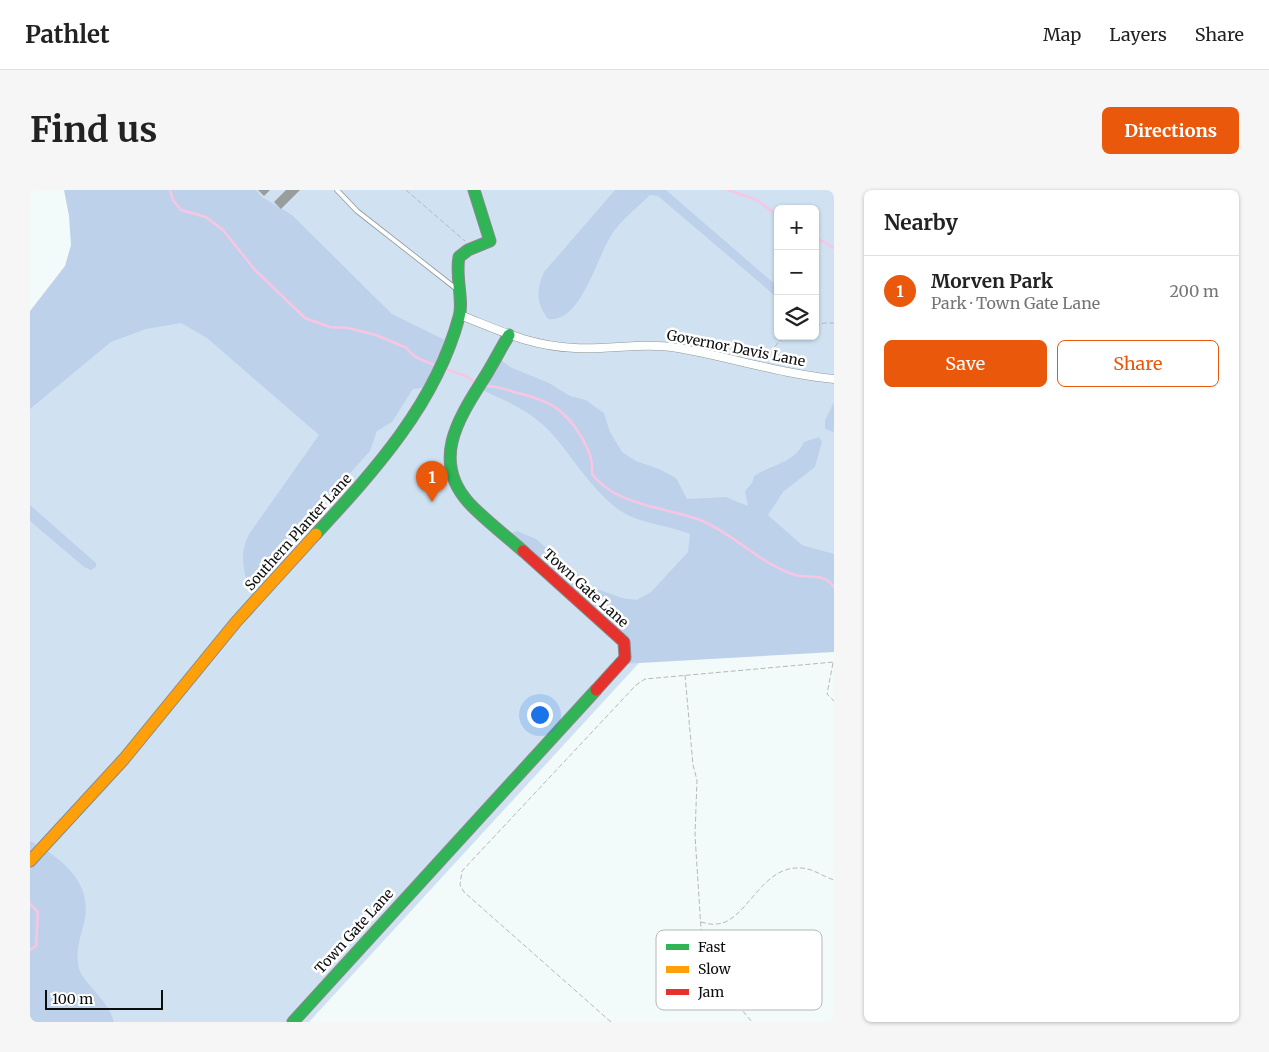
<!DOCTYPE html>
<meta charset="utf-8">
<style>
body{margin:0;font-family:Merriweather,serif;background:#f6f6f6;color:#222}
.controls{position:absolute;right:15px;top:15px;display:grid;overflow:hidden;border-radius:8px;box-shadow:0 1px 4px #0004}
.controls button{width:45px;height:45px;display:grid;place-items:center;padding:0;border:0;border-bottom:1px solid #e0e0e0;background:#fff;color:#222;font:25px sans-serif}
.scale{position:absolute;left:15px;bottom:12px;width:118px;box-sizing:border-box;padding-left:5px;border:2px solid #0e0e0e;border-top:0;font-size:14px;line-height:18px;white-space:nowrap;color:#0e0e0e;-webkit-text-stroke:4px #fff;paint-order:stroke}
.you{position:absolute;left:509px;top:524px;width:18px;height:18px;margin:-12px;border:4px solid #fff;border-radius:50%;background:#1a73e8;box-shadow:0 0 0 8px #1a73e833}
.badge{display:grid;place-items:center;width:32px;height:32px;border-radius:50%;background:#ea580c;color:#fff;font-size:16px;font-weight:700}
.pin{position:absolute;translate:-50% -41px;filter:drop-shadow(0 1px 2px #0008)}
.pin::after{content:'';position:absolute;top:26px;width:18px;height:15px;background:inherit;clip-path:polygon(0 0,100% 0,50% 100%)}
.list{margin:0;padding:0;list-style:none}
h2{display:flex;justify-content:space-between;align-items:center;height:65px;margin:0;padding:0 20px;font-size:21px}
h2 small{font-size:16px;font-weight:400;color:#767676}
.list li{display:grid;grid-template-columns:32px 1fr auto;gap:15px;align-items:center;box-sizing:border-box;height:70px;padding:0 20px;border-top:1px solid #e0e0e0}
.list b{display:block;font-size:19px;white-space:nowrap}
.list p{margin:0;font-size:16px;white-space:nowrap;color:#767676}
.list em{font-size:16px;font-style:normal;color:#767676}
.actions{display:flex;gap:10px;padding:15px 20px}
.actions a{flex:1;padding:11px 0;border:1px solid #ea580c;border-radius:8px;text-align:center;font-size:18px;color:#ea580c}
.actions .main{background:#ea580c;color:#fff}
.icon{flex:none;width:28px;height:28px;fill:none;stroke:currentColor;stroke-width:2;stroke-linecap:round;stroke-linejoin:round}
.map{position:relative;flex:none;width:804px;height:832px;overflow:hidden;border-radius:8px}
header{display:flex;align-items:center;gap:30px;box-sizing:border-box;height:70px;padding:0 25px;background:#fff;border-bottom:1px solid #e0e0e0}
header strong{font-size:24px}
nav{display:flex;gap:28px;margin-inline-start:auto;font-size:18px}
.intro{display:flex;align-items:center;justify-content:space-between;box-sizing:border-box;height:120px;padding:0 30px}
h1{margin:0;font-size:35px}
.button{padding:12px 22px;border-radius:8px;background:#ea580c;color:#fff;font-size:18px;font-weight:700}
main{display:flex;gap:30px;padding:0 30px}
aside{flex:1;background:#fff;border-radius:8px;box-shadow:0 1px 4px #0004}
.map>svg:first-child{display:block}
</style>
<header>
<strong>Pathlet</strong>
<nav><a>Map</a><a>Layers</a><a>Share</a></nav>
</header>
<div class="intro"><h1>Find us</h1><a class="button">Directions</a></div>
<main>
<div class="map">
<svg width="804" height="832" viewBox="0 0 804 832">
<rect width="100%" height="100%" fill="#f2fbfa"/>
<path fill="#d0e2f2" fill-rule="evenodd" d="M84,0H804V456L620,461L279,832H0V169ZM748,19H785V146H748Z"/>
<path fill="#bed1eb" d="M34,0H226L232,7L262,25L362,124L421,153L401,197L383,199L362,232L347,241L340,261L236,378L216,389C212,371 211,361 219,344L289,245L177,148L151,133L116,139L81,152L0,219V121L35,76L41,55L39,26Z
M585,0H636L747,96L748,104H743L628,6L620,5C608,17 591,30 582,44C567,66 551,134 518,129C506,113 506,100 514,82Z
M466,166L480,177L519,193L540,206L556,210L574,223L580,242L592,262L606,271L629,279L646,288L657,309L696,307L718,316L715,301L722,293L724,286C744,273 763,274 774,252L789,247L792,252L785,277L753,302L738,325L772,355L804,364V462L592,474L594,452L475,346L487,341L506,349L562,397L592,408L607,410L621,402L658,362L660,344C635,334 606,334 585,317C559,296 544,269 523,245C503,221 472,209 445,197Z
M804,212V242L795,239V230Z
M0,315L66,373V377L61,380L54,377L0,331Z
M0,651C32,668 64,693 54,733C50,750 45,760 49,778C51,791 79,810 84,832H0Z"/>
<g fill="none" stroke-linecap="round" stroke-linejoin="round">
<path stroke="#f8c6e3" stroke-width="2.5" d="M140,0L143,10L151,20L176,27L193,40L225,80L275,128L300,137L318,138L346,145L377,158C382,168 397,172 408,176
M698,0L727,10L748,26
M785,47L804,58
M416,179L438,187L444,192
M454,196C466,195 476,200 488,203C520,211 535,219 552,248C559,261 563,269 562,284C586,316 635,317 670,330C703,343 728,372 762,384C778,390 793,381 804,397
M0,714L8,722L6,756L0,760"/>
</g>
<path fill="#989e9c" d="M228,0H240L234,6Z
M256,0H270L251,19L244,12Z"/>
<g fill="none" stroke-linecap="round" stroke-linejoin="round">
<g stroke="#919594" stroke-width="5.5">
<path id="lane" d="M307,0L327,21L424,97"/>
</g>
<g stroke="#919594" stroke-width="9">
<path id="street" d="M430,125C471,141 500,156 545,158C580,160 613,152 648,158C700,167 751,184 804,189"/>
</g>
<g stroke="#878b8b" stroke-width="13">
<path id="fast" d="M479,145C471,158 464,172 456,185C431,225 399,269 439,313C455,330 475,345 493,361
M286,344C345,280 406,213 429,127C434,111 425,87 429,67L438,60L460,51L444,0
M263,832L566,500"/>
</g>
<g stroke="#878b8b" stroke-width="13">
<path id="slow" d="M0,671L94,569L206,432L286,344"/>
</g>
<g stroke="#878b8b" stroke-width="13">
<path id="jam" d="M493,361L594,452L595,468L566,500"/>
</g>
<path stroke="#b6b8b8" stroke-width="1" stroke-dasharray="5 2.5" stroke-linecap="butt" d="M376,0L435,51
M785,136L794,133H804
M736,169L749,151L760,146
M803,473L797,504L804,511
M655,485L663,575L667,590L665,645L673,771L677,783L697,802L722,832
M671,732C676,733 681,735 686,734C717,733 730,675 771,678C782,678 794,687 804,690
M581,832L434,702L430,695L432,681L606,495L615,489L804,472"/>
<use href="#lane" stroke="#fdfefe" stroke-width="4"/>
<use href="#street" stroke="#fdfefe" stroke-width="8"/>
<use href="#fast" stroke="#30b455" stroke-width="11"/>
<use href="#slow" stroke="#ff9f0a" stroke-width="11"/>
<use href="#jam" stroke="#e5322d" stroke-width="11"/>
</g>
<g text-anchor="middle" stroke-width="5" stroke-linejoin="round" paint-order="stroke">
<g font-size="14" fill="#0e0e0e" stroke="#fff">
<text transform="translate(706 158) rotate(11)" y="5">Governor Davis Lane</text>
<text transform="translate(268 342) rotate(-48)" y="5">Southern Planter Lane</text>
<text transform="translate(556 398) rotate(42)" y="5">Town Gate Lane</text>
<text transform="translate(324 741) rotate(-48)" y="5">Town Gate Lane</text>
</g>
</g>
<rect x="626" y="740" width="166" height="80" rx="8" fill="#fff" stroke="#b7b7b7" stroke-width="1"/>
<rect x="636" y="754" width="23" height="6" fill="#30b455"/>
<rect x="636" y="776" width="23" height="7" fill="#ff9f0a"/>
<rect x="636" y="799" width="23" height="6" fill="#e5322d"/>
<g font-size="14" fill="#0e0e0e">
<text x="668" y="762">Fast</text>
<text x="668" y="784">Slow</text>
<text x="668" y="807">Jam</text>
</g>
</svg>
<div class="controls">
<button>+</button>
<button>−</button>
<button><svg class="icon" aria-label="layers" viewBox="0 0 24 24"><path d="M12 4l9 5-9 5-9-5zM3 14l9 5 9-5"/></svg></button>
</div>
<div class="scale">100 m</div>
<div class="you"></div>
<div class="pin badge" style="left:402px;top:312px">1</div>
</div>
<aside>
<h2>Nearby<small></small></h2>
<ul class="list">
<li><span class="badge">1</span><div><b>Morven Park</b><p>Park · Town Gate Lane</p></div><em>200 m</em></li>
</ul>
<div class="actions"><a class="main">Save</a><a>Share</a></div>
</aside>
</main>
